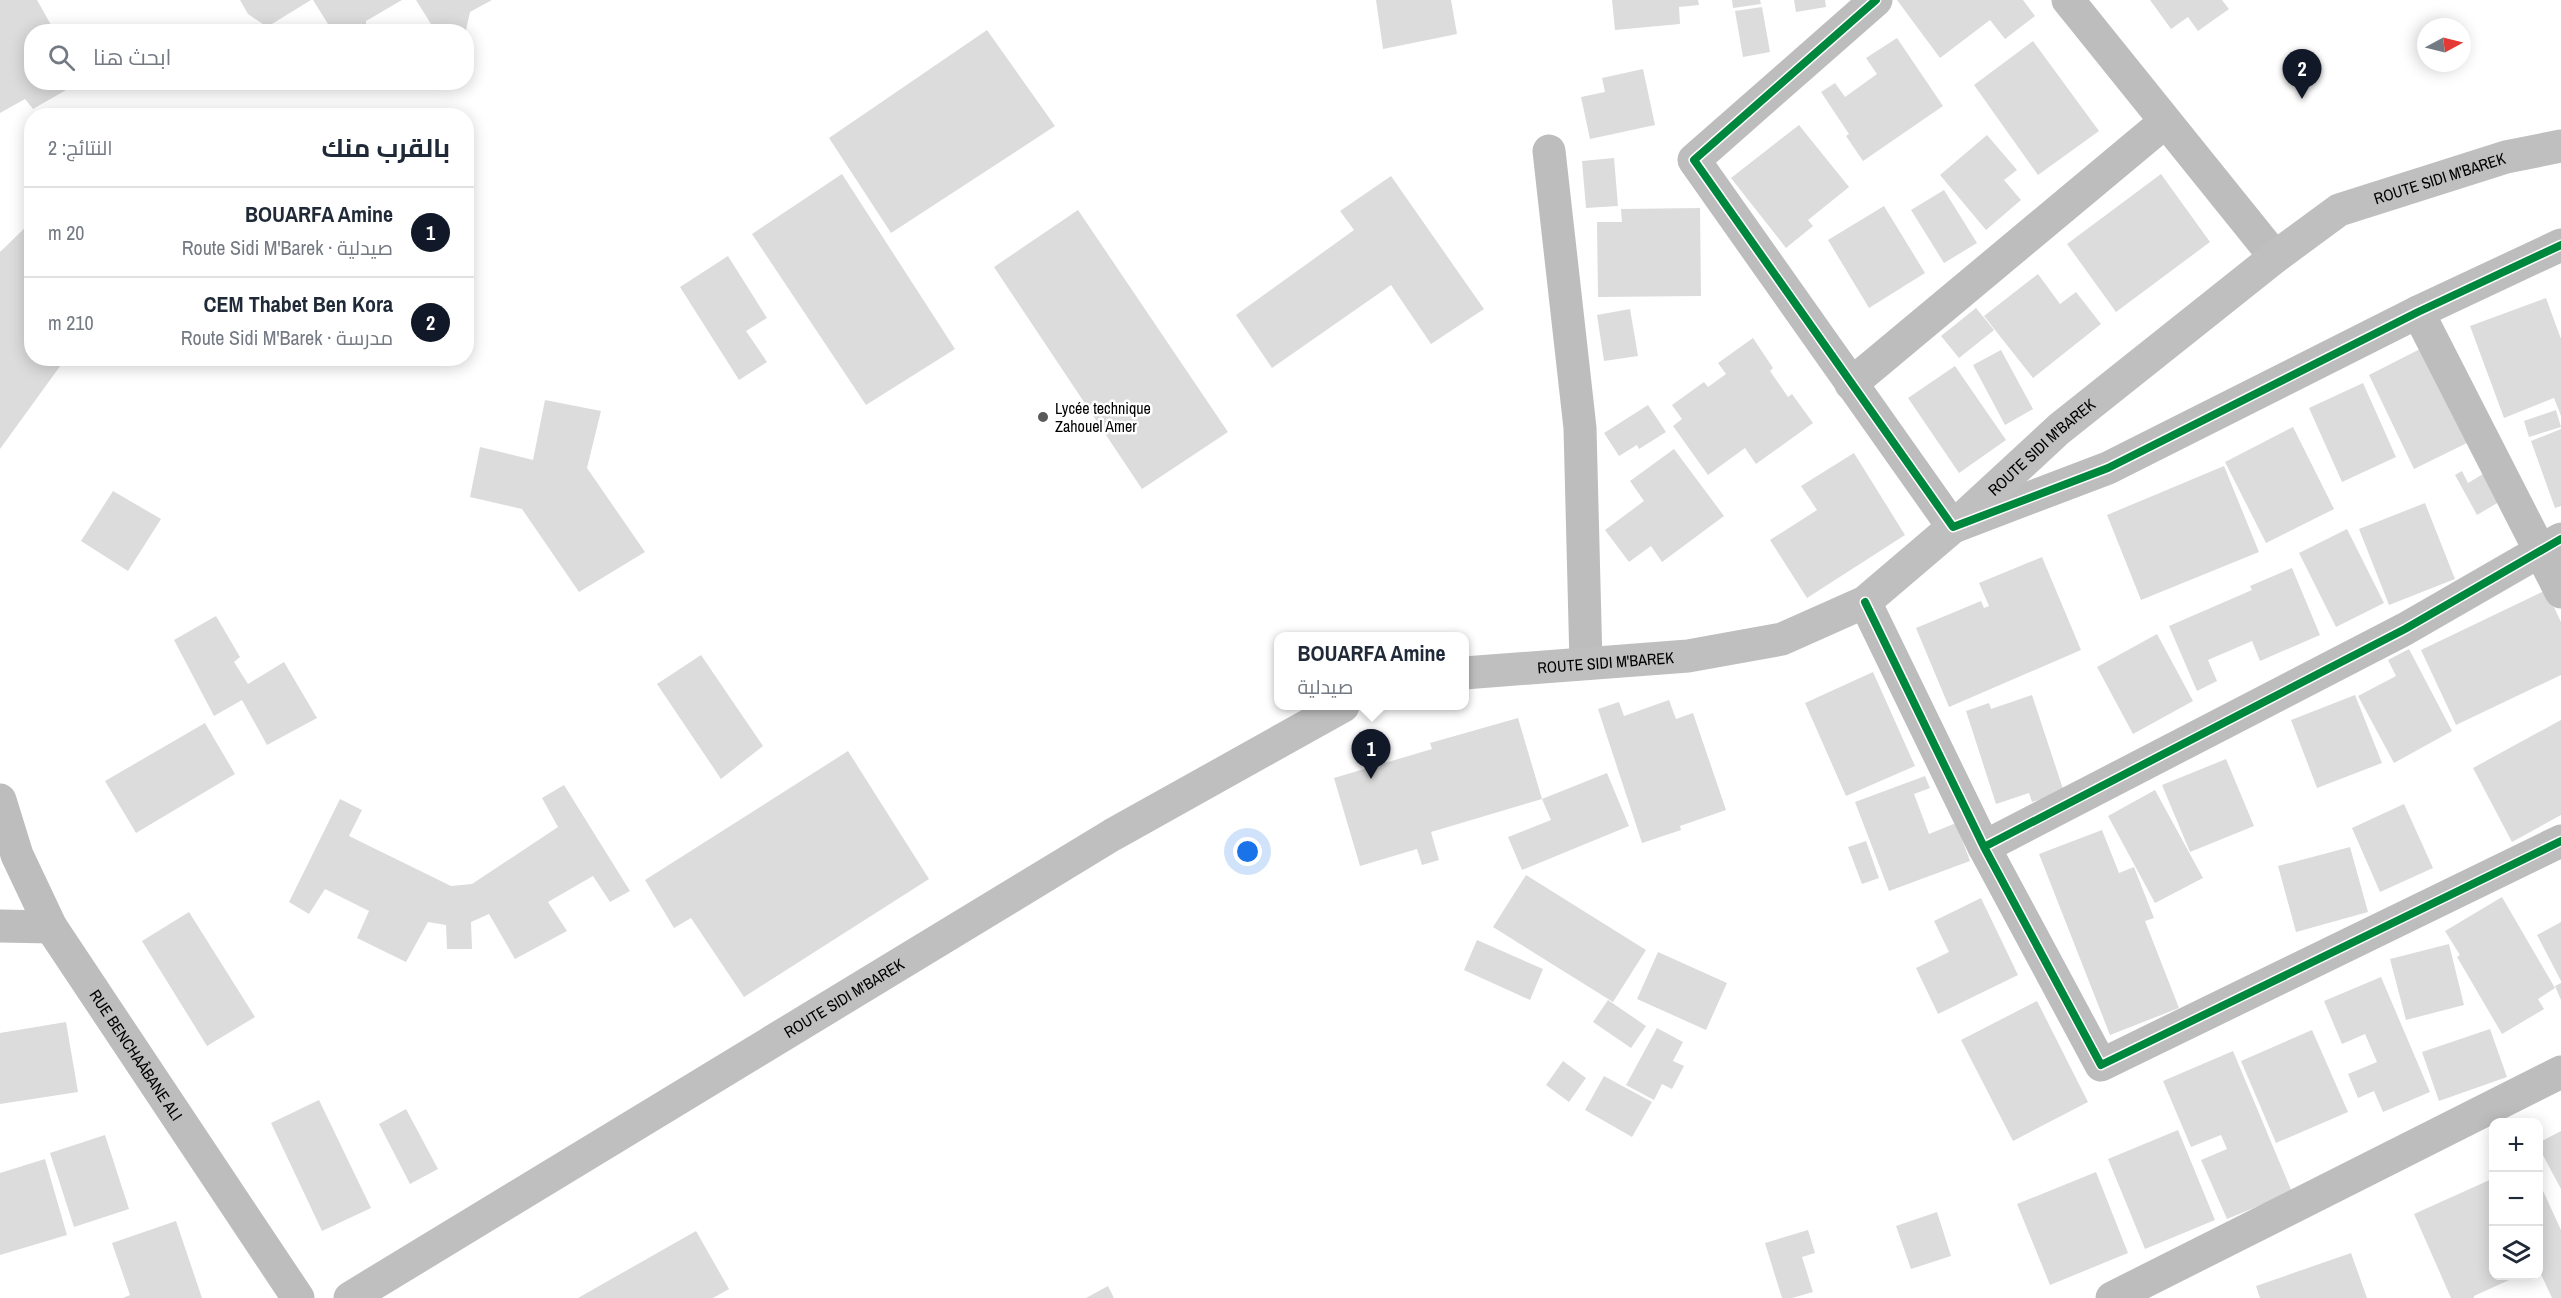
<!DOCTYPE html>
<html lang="ar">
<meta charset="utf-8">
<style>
body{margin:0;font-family:"Archivo Narrow",Cairo,sans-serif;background:#f2f2f3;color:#1f2937;direction:rtl}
.controls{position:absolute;right:18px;bottom:18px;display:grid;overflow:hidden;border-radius:12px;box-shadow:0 3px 15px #0003}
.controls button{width:54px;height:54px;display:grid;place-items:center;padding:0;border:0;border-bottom:2px solid #e0e1e3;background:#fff;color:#1f2937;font:30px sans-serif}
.compass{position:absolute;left:2417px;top:18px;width:54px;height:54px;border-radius:50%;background:#fff;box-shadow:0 3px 15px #0003;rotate:83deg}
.you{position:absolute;left:1248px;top:852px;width:21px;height:21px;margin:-15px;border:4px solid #fff;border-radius:50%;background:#1a73e8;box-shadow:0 0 0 9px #1a73e833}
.badge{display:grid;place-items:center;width:39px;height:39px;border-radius:50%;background:#111827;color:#fff;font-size:20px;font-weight:700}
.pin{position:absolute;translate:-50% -50px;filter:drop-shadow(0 2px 3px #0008)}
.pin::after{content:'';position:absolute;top:32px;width:21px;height:18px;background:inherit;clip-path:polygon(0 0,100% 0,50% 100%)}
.popup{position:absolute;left:1274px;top:632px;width:195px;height:78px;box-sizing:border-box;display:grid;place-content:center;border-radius:12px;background:#fff;filter:drop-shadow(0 2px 4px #0005);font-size:20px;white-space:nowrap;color:#747a83}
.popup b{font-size:22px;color:#1f2937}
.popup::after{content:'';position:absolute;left:50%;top:100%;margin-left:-12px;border:12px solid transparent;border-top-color:#fff}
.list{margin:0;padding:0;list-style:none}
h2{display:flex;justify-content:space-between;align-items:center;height:78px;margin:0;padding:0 24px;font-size:26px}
h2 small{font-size:20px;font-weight:400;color:#747a83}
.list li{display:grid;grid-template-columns:39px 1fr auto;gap:18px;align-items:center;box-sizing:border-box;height:90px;padding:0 24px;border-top:2px solid #e0e1e3}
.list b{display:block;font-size:22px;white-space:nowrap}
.list p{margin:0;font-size:20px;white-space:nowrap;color:#747a83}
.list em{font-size:20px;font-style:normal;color:#747a83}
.icon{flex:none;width:33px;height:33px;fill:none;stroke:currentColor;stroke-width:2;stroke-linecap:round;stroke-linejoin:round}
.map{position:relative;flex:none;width:2561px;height:1298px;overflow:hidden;direction:ltr}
.search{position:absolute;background:#fff;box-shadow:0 3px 15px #0003;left:24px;top:24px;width:450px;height:66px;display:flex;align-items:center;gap:15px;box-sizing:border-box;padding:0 21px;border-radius:24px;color:#747a83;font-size:22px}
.panel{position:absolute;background:#fff;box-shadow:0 3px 15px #0003;left:24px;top:108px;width:450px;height:258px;border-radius:24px;direction:rtl}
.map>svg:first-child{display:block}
</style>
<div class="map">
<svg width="2561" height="1298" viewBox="0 0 2561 1298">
<rect width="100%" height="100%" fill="#fff"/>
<path fill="#dcdcdc" d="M0,0H37L55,32H32V82H80L33,109L25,99L0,113Z
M240,0H311L267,27L248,14Z
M313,0H402L366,21V32H333Z
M416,0H492L470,12L466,30L461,32H436Z
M1376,0H1451L1457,34L1383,49Z
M1612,0H1698L1699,5L1679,7L1680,24L1615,30Z
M1732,0H1760L1761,4L1733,8Z
M1794,0H1825L1826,7L1796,12Z
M1897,0H2023L2035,16L2005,39L1990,20L1940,58Z
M2150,0H2222L2229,9L2198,31L2188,17L2171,29Z
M1762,7L1770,52L1743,57L1735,11Z
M987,30L1055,126L891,233L829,138Z
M1897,38L1943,106L1863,161L1846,136L1849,134L1821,92L1835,83L1845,97L1877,74L1866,58Z
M2033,41L2099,131L2038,175L1974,85Z
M1643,69L1655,125L1590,139L1581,97L1605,92L1602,78Z
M1799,125L1849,187L1808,220L1813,226L1786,248L1731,178Z
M1987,135L2017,170L2004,180L2021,200L1986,230L1940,175Z
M1614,158L1618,206L1586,208L1582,161Z
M842,174L955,349L866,405L752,234Z
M2161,174L2210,242L2116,312L2067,244Z
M1391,176L1484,309L1431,344L1391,285L1272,368L1236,315L1354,230L1340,211Z
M1944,190L1977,243L1944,263L1911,210Z
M1884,206L1925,273L1869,308L1828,240Z
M1700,208L1701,296L1598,297L1597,222H1622L1621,209Z
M1078,210L1228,432L1142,489L994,267Z
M32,221V358H66L0,449V252Z
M728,256L767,318L746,331L767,362L739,380L680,287Z
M2038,274L2060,304L2076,292L2101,324L2033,378L1984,316Z
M2546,298L2561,339V416L2554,398L2504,418L2470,326Z
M1976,308L1994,330L1959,358L1941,336Z
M1630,309L1638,356L1604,361L1597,315Z
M1753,338L1773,368L1770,371L1788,397L1792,394L1813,423L1756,464L1745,448L1708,475L1673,426L1682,419L1672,405L1704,382L1708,387L1726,374L1718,363Z
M2422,348L2469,442L2414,469L2369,375Z
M2001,350L2033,409L2005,425L1973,365Z
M1955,366L2006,440L1959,473L1908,398Z
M2363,383L2396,457L2342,482L2309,408Z
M545,400L601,411L587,468L645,552L579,592L522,509L470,497L480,447L533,460Z
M1648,405L1666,432L1639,449L1637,445L1619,456L1604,433Z
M2556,410L2561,427L2529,437L2524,421Z
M2293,427L2334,509L2266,543L2225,462Z
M2561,429V506L2555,508L2531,441Z
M1674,449L1724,516L1662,562L1651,546L1629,562L1605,530L1644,501L1630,481Z
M1854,453L1905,535L1807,598L1770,540L1817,510L1801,486Z
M2224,466L2259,552L2141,600L2107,515Z
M2462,471L2468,483L2483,474L2499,502L2477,515L2455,475Z
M113,491L161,519L128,571L81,541Z
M2425,503L2455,579L2389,605L2359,529Z
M2347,529L2384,603L2336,627L2299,553Z
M2042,557L2081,650L1949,707L1916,628L1981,601L1984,608L1989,606L1979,583Z
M2292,568L2320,635L2260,661L2252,641L2208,660L2217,681L2197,691L2169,626L2252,590L2250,586Z
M2546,590L2561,622V675L2456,725L2421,650Z
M216,616L240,657L234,662L248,684L284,662L317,718L267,745L242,700L214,716L174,640Z
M2157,634L2193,701L2133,734L2097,667Z
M2409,649L2452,731L2394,763L2358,696L2396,676L2388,660Z
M701,655L763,746L721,779L657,684Z
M1873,672L1915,766L1846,796L1805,703Z
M2032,695L2064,792L2032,802L2029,793L1996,804L1966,711L1989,703L1991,709Z
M2355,695L2382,763L2317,788L2291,720Z
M1669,700L1676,719L1693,713L1726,810L1680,826L1681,830L1642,843L1598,709L1619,702L1624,716Z
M1518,718L1542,799L1431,832L1439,860L1422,865L1417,849L1360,866L1334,778L1432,749L1430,743Z
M2561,720V815L2512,842L2473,768Z
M205,723L235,774L136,833L105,781Z
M848,751L929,879L744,997L691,918L674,928L645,880Z
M2226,759L2254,826L2190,852L2162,785Z
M1607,773L1629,826L1522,870L1508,837L1551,820L1542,799Z
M1925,776L1930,788L1914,794L1929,834L1956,823L1970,861L1889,891L1855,802Z
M564,785L630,891L610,902L593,876L548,902L567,931L515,959L489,914L471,922L472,949H447L446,925L428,922L406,962L357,938L369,911L325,889L309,914L289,902L340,799L362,810L349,836L451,886L472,884L558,827L542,798Z
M2155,790L2203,878L2155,903L2108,816Z
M2404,804L2433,868L2380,892L2352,828Z
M2102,830L2119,873L2134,867L2154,918L2145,921L2179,1008L2110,1035L2039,854Z
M1866,841L1879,878L1862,884L1848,847Z
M2350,847L2368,912L2296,932L2278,866Z
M1526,875L1646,950L1613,1002L1493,927Z
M2502,897L2555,988L2538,999L2544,1009L2502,1034L2457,957L2460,955L2445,931Z
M1981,898L2018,975L1938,1014L1916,968L1949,952L1934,921Z
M189,912L255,1017L207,1046L142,941Z
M2561,922V981L2537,935Z
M1477,940L1543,969L1530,1000L1464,970Z
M2449,944L2464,1005L2406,1020L2390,959Z
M1658,952L1727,983L1706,1030L1637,999Z
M2381,977L2430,1092L2383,1112L2374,1091L2358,1098L2348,1074L2377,1062L2365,1034L2342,1044L2324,1001Z
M2561,983V1000L2555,986Z
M1608,1000L1646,1026L1631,1048L1593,1022Z
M2037,1001L2088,1102L2013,1141L1961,1040Z
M66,1022L78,1092L0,1104V1033Z
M1657,1028L1683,1042L1673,1061L1684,1066L1672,1089L1662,1084L1654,1100L1626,1085Z
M2490,1029L2507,1077L2439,1101L2422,1052Z
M2312,1030L2348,1112L2276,1143L2241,1061Z
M2233,1051L2292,1192L2227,1219L2201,1160L2227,1149L2221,1135L2191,1147L2163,1081Z
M1563,1061L1586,1078L1569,1102L1546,1085Z
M1604,1076L1652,1102L1632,1137L1585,1110Z
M319,1100L371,1208L322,1231L271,1123Z
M406,1109L438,1169L410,1184L379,1124Z
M2178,1130L2215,1220L2145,1249L2108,1159Z
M2561,1131V1189L2538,1146V1143Z
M105,1135L129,1209L74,1227L50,1153Z
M45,1159L67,1235L0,1255V1173Z
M2096,1172L2128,1253L2050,1285L2017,1204Z
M2494,1178V1276H2518L2474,1296V1298H2451L2414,1214Z
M2538,1180L2561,1230V1298H2552L2538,1268Z
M1937,1212L1951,1256L1911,1269L1896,1226Z
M176,1221L202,1298H123L130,1295L112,1243Z
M1808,1230L1815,1253L1802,1257L1813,1292L1792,1298H1782L1765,1243Z
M696,1231L729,1289L713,1298H578Z
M2351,1253L2367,1298H2260L2256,1286Z
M1108,1286L1114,1298H1086Z"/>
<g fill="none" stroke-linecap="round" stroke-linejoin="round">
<g stroke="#bdbdbd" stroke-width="33">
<path d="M1876,0L1694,160L1953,527L2108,468L2418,312L2561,245"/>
<path d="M2068,0L2275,257"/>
<path d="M1549,151L1580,428L1586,663"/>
<path d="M2418,312L2561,592"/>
<path d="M1851,384L2165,122"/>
<path d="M1865,602L1984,847L2101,1065L2561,841"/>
<path id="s1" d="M0,800L17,855L51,927L298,1298"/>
<path d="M1984,847L2405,629L2561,539"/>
<path d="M0,926L51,927"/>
<path d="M2112,1298L2561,1072"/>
</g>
<g stroke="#bfbfbf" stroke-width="33">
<path id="s2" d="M1464,673L1688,656L1782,639L1865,602L1953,527L2059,429L2275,257L2339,210L2506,157L2561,146"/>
<path id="s3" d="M350,1298L1112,835L1343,706"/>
</g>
<g stroke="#fff" stroke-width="11">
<path id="cycleway" d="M1876,0L1694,160L1953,527L2108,468L2418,312L2561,245
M1865,602L1984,847L2101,1065L2561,841
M1984,847L2405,629L2561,539"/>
</g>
<use href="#cycleway" stroke="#00873e" stroke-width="8"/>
</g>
<circle fill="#595959" stroke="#fff" stroke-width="2" cx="1043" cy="417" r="6"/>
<g text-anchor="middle" stroke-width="5" stroke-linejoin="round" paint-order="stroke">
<g font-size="16" fill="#000" stroke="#fff">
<text dy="6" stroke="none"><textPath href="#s2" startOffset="1132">ROUTE SIDI M'BAREK</textPath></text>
<text dy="6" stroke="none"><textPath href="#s2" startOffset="646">ROUTE SIDI M'BAREK</textPath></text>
<text dy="6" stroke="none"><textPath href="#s2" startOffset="142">ROUTE SIDI M'BAREK</textPath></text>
<text dy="6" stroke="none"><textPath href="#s3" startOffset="578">ROUTE SIDI M'BAREK</textPath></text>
<text dy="6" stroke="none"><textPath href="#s1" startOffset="291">RUE BENCHAÂBANE ALI</textPath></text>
</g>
<g font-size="16" fill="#000" stroke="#fff" text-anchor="start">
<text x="1055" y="414">Lycée technique<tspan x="1055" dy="18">Zahouel Amer</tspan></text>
</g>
</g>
</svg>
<div class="controls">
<button>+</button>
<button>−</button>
<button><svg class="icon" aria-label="layers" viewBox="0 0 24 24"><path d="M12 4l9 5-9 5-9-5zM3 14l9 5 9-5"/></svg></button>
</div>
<svg class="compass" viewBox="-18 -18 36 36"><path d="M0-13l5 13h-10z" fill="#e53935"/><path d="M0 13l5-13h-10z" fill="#747a83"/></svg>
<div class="you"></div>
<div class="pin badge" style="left:1371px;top:779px">1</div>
<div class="popup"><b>BOUARFA Amine</b>صيدلية</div>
<div class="pin badge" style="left:2302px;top:99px">2</div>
<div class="search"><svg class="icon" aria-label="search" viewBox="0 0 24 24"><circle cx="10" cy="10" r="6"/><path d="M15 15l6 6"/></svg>ابحث هنا</div>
<section class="panel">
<h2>بالقرب منك<small>النتائج: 2</small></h2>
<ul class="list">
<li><span class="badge">1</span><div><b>BOUARFA Amine</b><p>صيدلية · Route Sidi M'Barek</p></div><em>20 m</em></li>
<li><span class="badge">2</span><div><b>CEM Thabet Ben Kora</b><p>مدرسة · Route Sidi M'Barek</p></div><em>210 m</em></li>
</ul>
</section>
</div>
